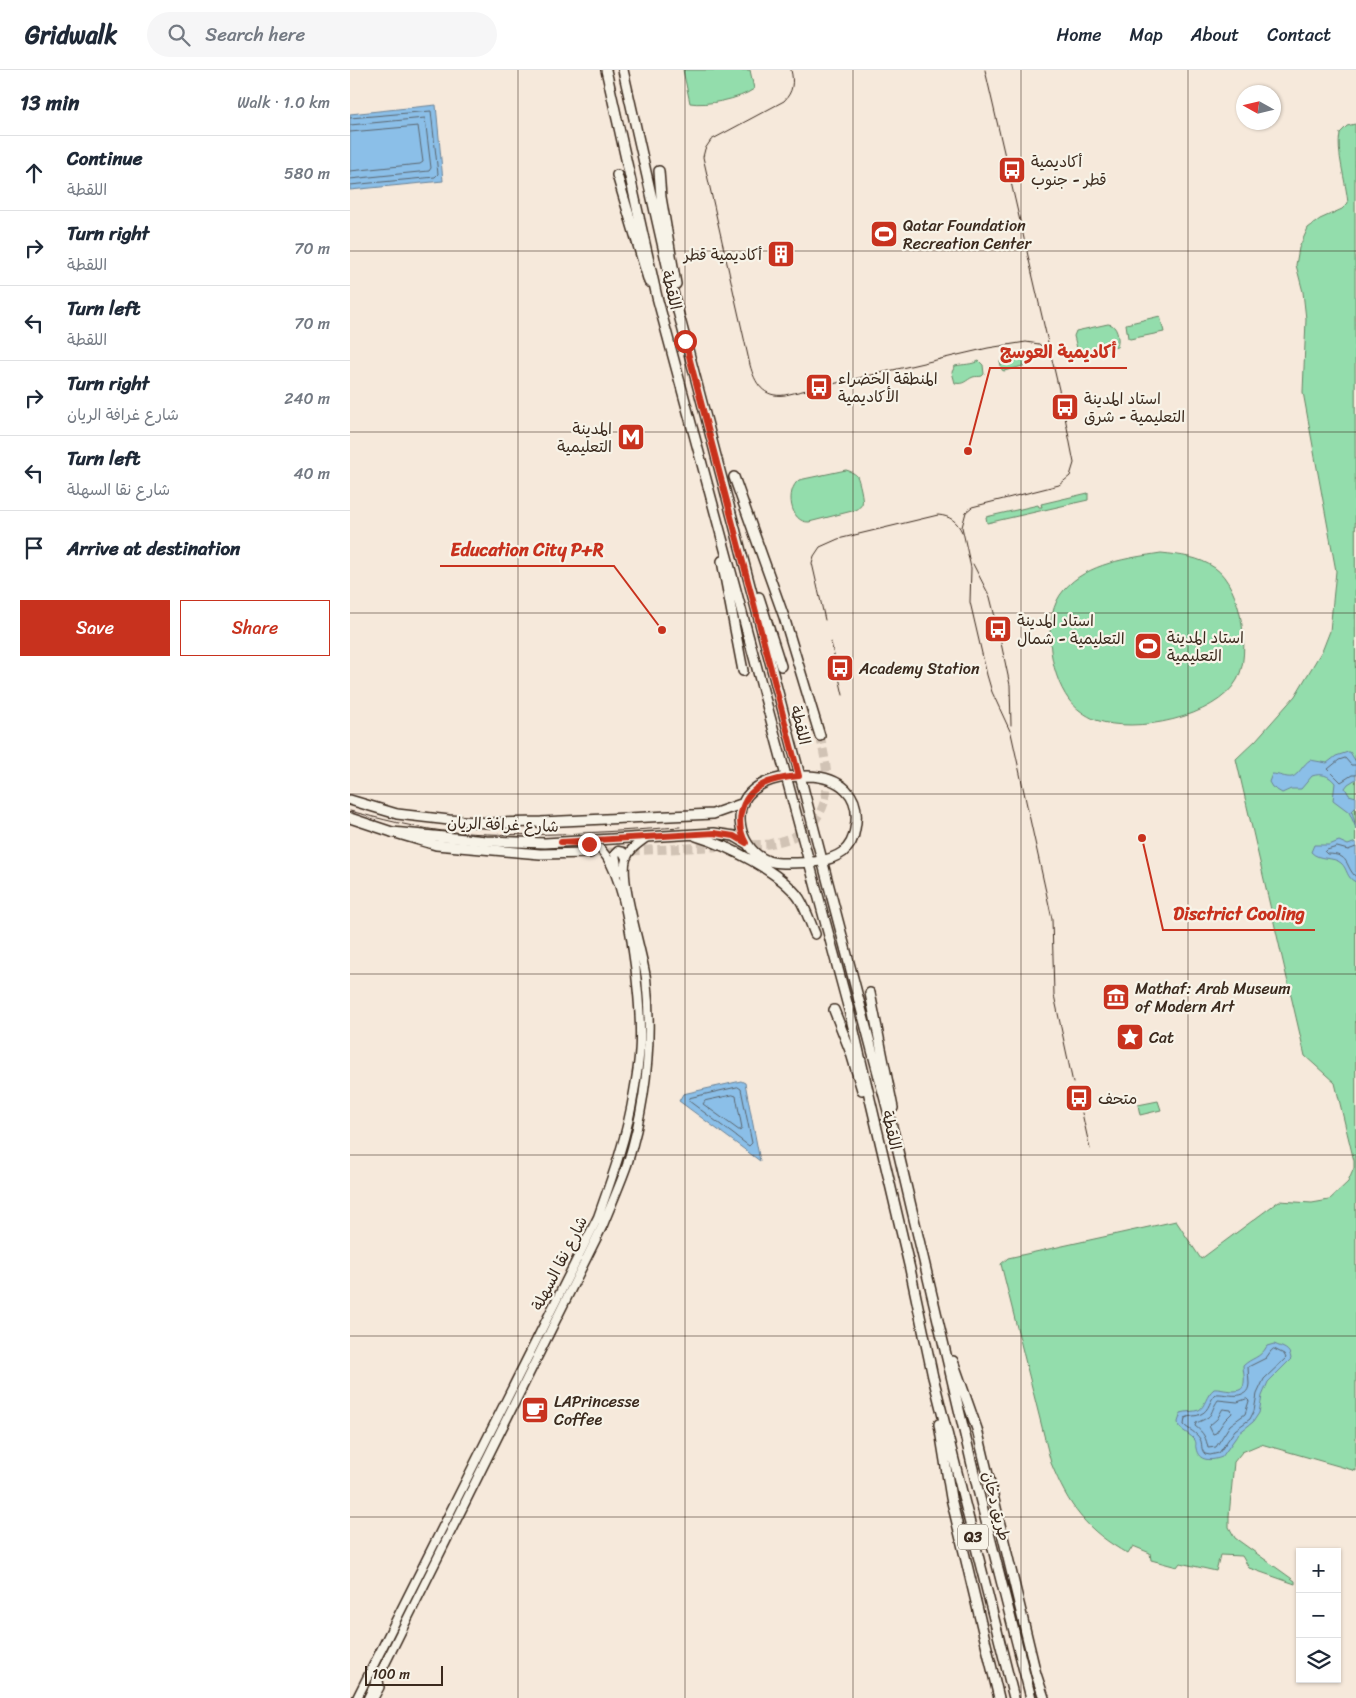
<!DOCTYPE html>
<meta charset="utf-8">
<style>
body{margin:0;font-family:Sriracha,"Playpen Sans Arabic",sans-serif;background:#f6f6f7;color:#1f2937}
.controls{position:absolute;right:15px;bottom:15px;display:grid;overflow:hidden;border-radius:0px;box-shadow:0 1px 4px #0004}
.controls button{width:45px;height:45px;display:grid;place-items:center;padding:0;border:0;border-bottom:1px solid #e0e1e3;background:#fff;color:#1f2937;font:25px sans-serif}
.compass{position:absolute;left:886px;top:15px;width:45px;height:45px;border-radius:50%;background:#fff;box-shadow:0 1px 4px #0004;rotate:278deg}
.scale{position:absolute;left:15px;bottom:12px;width:78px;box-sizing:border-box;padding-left:5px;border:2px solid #3b2a1e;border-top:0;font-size:14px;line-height:18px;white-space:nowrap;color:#3b2a1e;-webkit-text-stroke:4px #f7f3e8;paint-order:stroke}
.stop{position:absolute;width:15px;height:15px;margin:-11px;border:4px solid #c8321e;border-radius:50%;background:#fff}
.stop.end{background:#c8321e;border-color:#fff;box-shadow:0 1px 5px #0008}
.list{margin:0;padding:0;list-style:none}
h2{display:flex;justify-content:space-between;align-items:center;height:65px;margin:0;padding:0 20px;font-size:21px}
h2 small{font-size:16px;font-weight:400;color:#747a83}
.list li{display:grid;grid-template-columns:32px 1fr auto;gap:15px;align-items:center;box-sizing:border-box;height:75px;padding:0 20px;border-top:1px solid #e0e1e3}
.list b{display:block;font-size:19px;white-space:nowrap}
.list p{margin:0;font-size:16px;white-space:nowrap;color:#747a83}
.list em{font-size:16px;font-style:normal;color:#747a83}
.actions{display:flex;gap:10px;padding:15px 20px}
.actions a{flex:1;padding:11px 0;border:1px solid #c8321e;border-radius:0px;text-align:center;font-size:18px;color:#c8321e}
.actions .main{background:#c8321e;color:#fff}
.icon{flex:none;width:28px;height:28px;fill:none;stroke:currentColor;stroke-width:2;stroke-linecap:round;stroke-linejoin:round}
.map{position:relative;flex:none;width:1006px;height:1628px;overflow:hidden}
header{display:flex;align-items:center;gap:30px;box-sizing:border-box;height:70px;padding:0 25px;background:#fff;border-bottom:1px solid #e0e1e3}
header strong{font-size:24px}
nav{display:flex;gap:28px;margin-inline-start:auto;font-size:18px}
.search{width:350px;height:45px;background:#f6f6f7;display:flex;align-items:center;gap:12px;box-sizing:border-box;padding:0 18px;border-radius:28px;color:#747a83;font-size:19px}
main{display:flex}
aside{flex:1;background:#fff}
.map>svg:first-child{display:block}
</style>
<header>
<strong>Gridwalk</strong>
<div class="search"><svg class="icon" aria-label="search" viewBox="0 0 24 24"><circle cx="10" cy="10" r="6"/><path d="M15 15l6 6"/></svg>Search here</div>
<nav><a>Home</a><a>Map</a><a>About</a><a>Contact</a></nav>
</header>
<main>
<aside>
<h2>13 min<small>Walk · 1.0 km</small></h2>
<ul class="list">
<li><svg class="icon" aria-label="ahead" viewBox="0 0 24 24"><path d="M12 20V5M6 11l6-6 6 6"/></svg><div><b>Continue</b><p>اللقطة</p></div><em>580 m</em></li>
<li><svg class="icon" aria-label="right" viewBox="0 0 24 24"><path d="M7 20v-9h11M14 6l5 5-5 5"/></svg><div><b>Turn right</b><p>اللقطة</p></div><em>70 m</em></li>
<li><svg class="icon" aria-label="left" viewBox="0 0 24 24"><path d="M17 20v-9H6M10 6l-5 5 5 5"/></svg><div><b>Turn left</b><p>اللقطة</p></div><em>70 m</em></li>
<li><svg class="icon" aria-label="right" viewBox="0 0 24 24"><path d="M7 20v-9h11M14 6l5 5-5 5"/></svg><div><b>Turn right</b><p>شارع غرافة الريان</p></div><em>240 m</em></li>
<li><svg class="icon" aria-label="left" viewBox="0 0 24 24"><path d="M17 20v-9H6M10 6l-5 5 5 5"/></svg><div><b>Turn left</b><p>شارع نقا السهلة</p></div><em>40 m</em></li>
<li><svg class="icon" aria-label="arrive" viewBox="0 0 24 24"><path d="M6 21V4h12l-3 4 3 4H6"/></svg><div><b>Arrive at destination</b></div></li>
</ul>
<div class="actions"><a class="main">Save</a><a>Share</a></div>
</aside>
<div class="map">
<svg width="1006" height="1628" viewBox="0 0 1006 1628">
<rect width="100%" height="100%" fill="#f6e9db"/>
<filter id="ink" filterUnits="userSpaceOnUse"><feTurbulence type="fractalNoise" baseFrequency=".02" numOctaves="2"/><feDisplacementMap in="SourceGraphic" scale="10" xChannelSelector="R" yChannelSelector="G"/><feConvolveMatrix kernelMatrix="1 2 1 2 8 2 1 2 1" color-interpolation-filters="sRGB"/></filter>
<g filter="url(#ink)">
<path fill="#93ddac" stroke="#678465" d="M333,0H400L404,19C390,29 356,36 340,33Z
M1005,54L1006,1401L911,1374L892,1382L884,1392L879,1446V1457L885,1468L945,1511V1514L899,1498L892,1486L870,1485L866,1501L830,1493L827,1497L801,1490L800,1483L783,1476L778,1484C736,1460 719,1437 701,1393L651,1194L658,1188L826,1151L851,1189L929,1131L962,1133L979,1130L998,1112L1004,1098V1091L985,1013L955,986L886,689L906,670L945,626L973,579L980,561L986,501L953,322L956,249L953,222L946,195L949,178L958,158L970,149L992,139L998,133C996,111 986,82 990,63L997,56Z
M810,246L814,262L780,269L778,268L776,254Z
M758,254C767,254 770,269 767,277L734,283L728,282L724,266L726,261Z
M675,283L677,284L680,294L654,301L652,300L650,291L652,289Z
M629,291L633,295L634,304L632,306C629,307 626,306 623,307C616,310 614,315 605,313L602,302L605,296C614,294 621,295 629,291Z
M496,400C500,401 504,403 507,406C509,410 514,430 512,434C511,436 508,439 506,440L459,452C440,453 435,420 449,410Z
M738,423V430L637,453L636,447L688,435L689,437H692L691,434Z
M811,483C831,485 849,487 865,498C891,516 902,584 887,610C866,648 784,664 746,650C736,646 725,638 719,630C699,603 691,546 714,520C737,493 779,488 811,483Z
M808,1031L811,1040L790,1045L788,1035Z"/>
<path fill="#8bbfe8" stroke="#6b8397" d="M86,35L93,111L0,120V44Z
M998,682H1000L1006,692V709L998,714L995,718L999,725L1006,727V737L1002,741L1006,758L999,742L983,730L985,713C979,705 971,703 962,706L951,719H941L932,723L922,717L919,712L922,704C928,704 936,708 942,707C949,705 953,694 960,690L977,693L986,686Z
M989,771L998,775L1006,772V812C996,808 998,799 991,793C983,786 969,791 961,782L964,775H979Z
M391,1011L395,1013L410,1091L329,1031L333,1024Z
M924,1274C933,1278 940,1278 941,1289L918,1312L912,1326L909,1343L903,1352L889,1363L872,1387C862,1391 848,1392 846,1378C845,1374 847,1375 845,1370C841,1365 834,1362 829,1357L828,1352L831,1343C837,1341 843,1342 849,1340C855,1337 856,1325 864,1319C872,1318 893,1327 894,1313C895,1308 893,1301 893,1296C902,1287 910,1289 917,1276Z"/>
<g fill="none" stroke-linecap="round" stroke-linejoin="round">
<path stroke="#5b666f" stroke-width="1" d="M0,48L81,41L88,104L85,107L0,115
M0,55L75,48L81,98L79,101L0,109
M0,62L68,56L73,92L70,94L0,101
M1006,695H1001L995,688L989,690L978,699L991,712L1002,705H1006
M1006,777L998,780L987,777L977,780L975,782L977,784C1001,784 994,796 1006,807
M388,1017L391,1019L402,1073L399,1076L339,1031L340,1028Z
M383,1025L386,1026L392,1058L390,1061L353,1034L355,1031Z
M924,1279L934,1284L936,1288L914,1309L907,1324L904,1341L900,1349L885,1360L869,1383L860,1385L855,1384C850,1379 853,1374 850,1369C846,1362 839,1360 834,1355L835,1348C840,1345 846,1347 851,1344C860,1340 859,1330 866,1324C876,1323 898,1332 899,1314C899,1308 898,1303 898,1297L916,1288L921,1281Z
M897,1329L899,1331L895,1344L880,1355L866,1377L858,1378C856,1368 854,1363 845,1356L846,1353C866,1345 858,1345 868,1330L887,1332Z
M873,1339L881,1340L882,1343L875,1350L866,1363L863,1364L859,1356L867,1349Z"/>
<path stroke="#d1c3b5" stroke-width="9" stroke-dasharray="9 4.5" stroke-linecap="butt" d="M240,783L419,774C430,771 442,769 452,762C486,739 478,700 470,666"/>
<g stroke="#3b2a1e" stroke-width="11">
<path id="tertiary" d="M268,802L265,784L268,781L273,782L276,788
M7,1628L248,1147C263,1105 277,1066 284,1022C287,1005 290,987 290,969C291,929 279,809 252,781C247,775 238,774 231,773
M18,1628L253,1155C261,1135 270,1115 277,1095C296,1034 303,971 296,908C292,880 269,810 276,789C279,779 289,773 297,767"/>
</g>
<g stroke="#3b2a1e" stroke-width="12">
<path id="secondary" d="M458,706C490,707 512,724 505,759C504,767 500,776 493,782C478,793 455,793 438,793C429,793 420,793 412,788C389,775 381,737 403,720C419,707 439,706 458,706Z
M0,730L47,744L99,750L140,753L191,752L363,744L394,733
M0,748L42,762L136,771L195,773L364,763L384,766L396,773
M346,766C376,775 431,802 449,828C456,839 460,852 465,864
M23,1628L29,1617L28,1610"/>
</g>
<g stroke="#3b2a1e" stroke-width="12">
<path id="primary" d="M256,0L307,227L499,940L560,1199L583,1307L664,1628
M273,0L324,226L544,1064L628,1420L681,1628
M309,101L311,127L326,214
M267,105L299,212
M384,407L434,547L470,666
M372,491L393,601
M409,527L431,596
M42,762L86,775L190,784L240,783
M520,923L543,1038
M484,940L501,983L512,1020
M603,1291L627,1359L686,1604L694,1628
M589,1354L601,1428L649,1628"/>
</g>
<use href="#tertiary" stroke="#f7f3e8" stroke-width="8"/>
<use href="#secondary" stroke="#f7f3e8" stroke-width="9"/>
<use href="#primary" stroke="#f7f3e8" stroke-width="9"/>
<path stroke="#3b2a1e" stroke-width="1" d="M441,0C444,12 443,22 434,31L361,70L355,79L353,87L400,295C405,313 413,328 435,325L638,278L676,272L689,274L696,280L700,286
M635,0L713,337L724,393L720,406L709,415L622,437L616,442L612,457L621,498L620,532L637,605L642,622L661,663L702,849L704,925L723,1013
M623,494L640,527L648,559L660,615L661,655
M475,550L462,493L464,486L470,477L488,469L588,445C600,446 607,451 612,462
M481,572L493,625
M0,741C31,749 62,757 93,761C172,769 251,762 330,757
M732,1043L740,1079"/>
</g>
</g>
<g fill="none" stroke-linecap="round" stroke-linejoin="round" filter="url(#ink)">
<path stroke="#c8321e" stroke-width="6" d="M239,774L211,772L364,763L384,766L396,773C391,764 389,753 391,743C397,714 424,708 449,706L335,271"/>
</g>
<path fill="none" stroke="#3b2a1e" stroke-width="1" stroke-opacity="0.55" d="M168,0V1628M335,0V1628M503,0V1628M671,0V1628M838,0V1628M0,181H1006M0,362H1006M0,543H1006M0,724H1006M0,904H1006M0,1085H1006M0,1266H1006M0,1447H1006"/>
<defs>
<g id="bus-square" transform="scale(1.4375)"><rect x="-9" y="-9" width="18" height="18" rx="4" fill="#c8321e" stroke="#f7f3e8"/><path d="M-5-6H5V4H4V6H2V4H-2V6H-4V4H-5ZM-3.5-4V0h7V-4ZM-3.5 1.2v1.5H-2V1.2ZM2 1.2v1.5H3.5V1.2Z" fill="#fff"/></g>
<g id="stadium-square" transform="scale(1.4375)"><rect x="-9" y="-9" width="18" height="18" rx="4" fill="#c8321e" stroke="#f7f3e8"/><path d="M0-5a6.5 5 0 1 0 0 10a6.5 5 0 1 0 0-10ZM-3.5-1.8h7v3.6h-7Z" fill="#fff"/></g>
<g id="building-square" transform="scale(1.4375)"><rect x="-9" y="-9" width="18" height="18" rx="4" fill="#c8321e" stroke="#f7f3e8"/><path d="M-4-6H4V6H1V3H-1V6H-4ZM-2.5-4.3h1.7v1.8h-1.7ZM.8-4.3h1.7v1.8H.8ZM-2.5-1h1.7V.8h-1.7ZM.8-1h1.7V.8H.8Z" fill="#fff"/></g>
<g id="metro-square" transform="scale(1.4375)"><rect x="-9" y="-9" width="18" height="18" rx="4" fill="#c8321e" stroke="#f7f3e8"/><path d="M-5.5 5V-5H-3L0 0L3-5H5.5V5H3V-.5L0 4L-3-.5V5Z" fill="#fff"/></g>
<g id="museum-square" transform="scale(1.4375)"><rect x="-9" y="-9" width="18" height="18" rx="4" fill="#c8321e" stroke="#f7f3e8"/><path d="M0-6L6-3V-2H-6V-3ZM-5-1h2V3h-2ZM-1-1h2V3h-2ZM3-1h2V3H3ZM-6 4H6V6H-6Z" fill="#fff"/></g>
<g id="sight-square" transform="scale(1.4375)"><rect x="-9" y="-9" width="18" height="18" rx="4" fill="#c8321e" stroke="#f7f3e8"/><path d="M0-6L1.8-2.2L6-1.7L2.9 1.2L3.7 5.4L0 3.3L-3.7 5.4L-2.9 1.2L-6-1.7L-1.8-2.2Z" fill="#fff"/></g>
<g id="cafe-square" transform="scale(1.4375)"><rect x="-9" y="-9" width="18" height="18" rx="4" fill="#c8321e" stroke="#f7f3e8"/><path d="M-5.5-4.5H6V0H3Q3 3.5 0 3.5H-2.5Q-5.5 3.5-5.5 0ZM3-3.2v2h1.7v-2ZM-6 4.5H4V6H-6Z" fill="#fff"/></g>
</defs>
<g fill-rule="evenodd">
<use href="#bus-square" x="662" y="100"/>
<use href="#stadium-square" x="534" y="164"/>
<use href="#building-square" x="431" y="184"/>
<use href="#bus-square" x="469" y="317"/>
<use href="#bus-square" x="715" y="337"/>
<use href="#metro-square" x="281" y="367"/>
<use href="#bus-square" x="648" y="559"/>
<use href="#stadium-square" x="798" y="576"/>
<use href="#bus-square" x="490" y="598"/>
<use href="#museum-square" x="766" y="927"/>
<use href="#sight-square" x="780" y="967"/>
<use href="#bus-square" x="729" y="1028"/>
<use href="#cafe-square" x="185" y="1340"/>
</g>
<g text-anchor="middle" stroke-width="4.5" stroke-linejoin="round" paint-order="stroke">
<rect fill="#f7f3e8" stroke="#73665b" stroke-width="1" x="608" y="1454.5" width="30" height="25" rx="4"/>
<g font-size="15" font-weight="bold" fill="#3b2a1e">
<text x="623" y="1472">Q3</text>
</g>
<g font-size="16" fill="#3b2a1e" stroke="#f7f3e8" text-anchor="start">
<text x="681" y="97">أكاديمية<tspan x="681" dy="18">قطر - جنوب</tspan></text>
<text x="553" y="161">Qatar Foundation<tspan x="553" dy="18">Recreation Center</tspan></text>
<text x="412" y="190" text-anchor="end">أكاديمية قطر</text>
<text x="488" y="314">المنطقة الخضراء<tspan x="488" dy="18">الأكاديمية</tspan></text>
<text x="734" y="334">استاد المدينة<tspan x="734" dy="18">التعليمية - شرق</tspan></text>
<text x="262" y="364" text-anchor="end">المدينة<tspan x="262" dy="18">التعليمية</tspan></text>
<text x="667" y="556">استاد المدينة<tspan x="667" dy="18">التعليمية - شمال</tspan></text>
<text x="817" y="573">استاد المدينة<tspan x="817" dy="18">التعليمية</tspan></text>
<text x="509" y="604">Academy Station</text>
<text x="785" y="924">Mathaf: Arab Museum<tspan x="785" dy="18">of Modern Art</tspan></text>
<text x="799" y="973">Cat</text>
<text x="748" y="1034">متحف</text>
<text x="204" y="1337">LAPrincesse<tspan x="204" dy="18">Coffee</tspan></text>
</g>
<g font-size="16" fill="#3b2a1e" stroke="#f7f3e8">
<text transform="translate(322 220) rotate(76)" y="6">اللقطة</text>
<text transform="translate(451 655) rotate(76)" y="6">اللقطة</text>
<text transform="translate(153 754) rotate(2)" y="6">شارع غرافة الريان</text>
<text transform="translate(542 1060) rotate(77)" y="6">اللقطة</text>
<text transform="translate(209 1193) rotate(-63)" y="6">شارع نقا السهلة</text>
<text transform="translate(647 1436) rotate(76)" y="6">طريق دخان</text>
</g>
</g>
<path fill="none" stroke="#c8321e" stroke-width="2" d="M618 381L640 298H777M312 560L264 496H90M792 768L813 860H965"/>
<g fill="#c8321e" stroke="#f7f3e8" stroke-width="2">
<circle cx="618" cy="381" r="5"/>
<circle cx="312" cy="560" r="5"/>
<circle cx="792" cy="768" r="5"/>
</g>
<g font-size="18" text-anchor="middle" font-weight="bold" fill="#c8321e" stroke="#f7f3e8" stroke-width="4.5" stroke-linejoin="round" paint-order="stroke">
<text x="708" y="288">أكاديمية العوسج</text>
<text x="177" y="486">Education City P+R</text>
<text x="889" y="850">Disctrict Cooling</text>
</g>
</svg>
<div class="controls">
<button>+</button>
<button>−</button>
<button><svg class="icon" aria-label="layers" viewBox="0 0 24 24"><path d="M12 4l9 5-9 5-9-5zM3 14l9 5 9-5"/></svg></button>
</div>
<svg class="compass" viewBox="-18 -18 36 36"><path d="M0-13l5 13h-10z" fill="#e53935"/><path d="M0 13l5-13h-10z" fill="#747a83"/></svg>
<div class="scale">100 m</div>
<div class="stop" style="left:335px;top:271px"></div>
<div class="stop end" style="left:239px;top:774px"></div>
</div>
</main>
